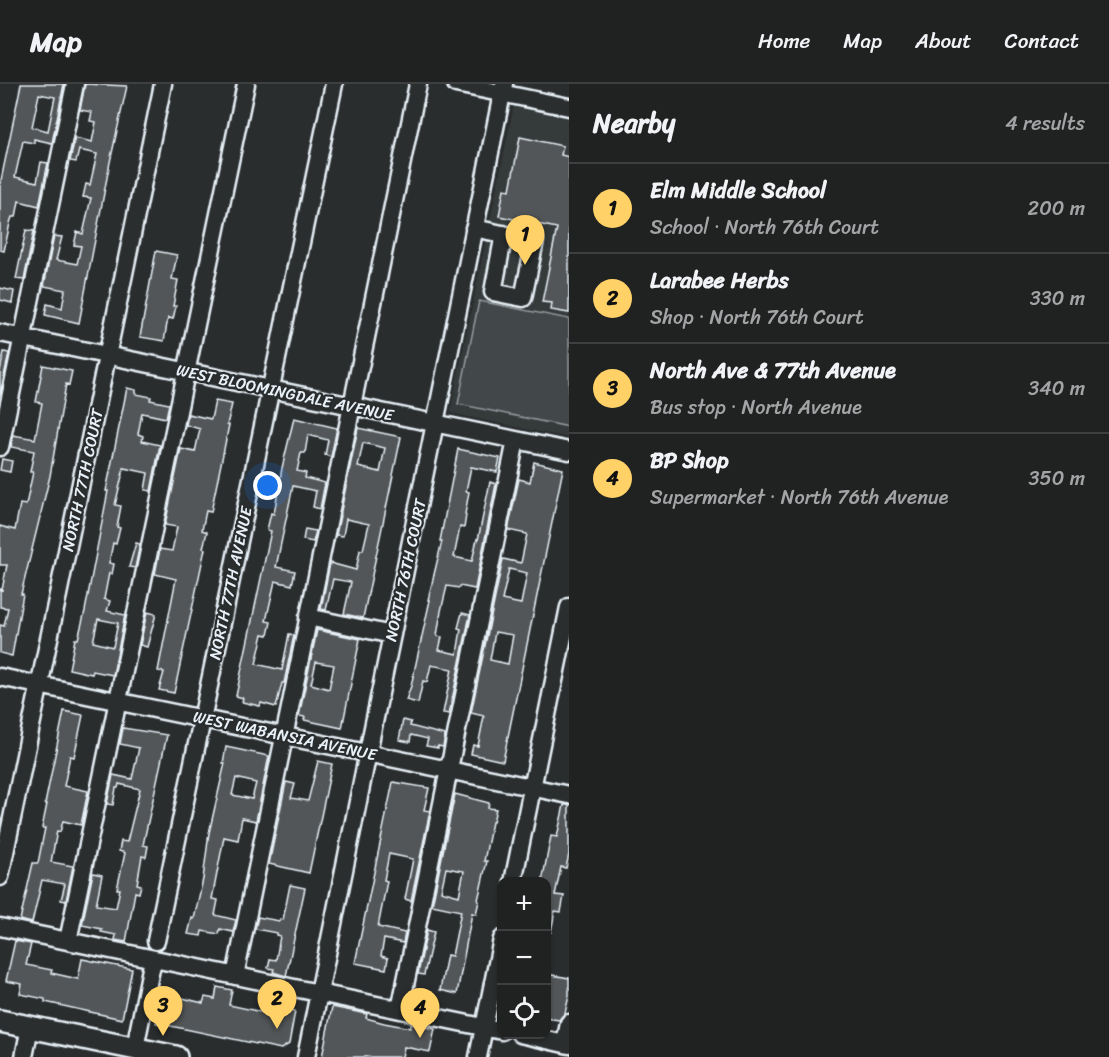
<!DOCTYPE html>
<meta charset="utf-8">
<style>
body{margin:0;font-family:Sriracha,sans-serif;background:#2d2f2f;color:#f1f3f6}
.controls{position:absolute;right:18px;bottom:18px;display:grid;overflow:hidden;border-radius:12px;box-shadow:0 2px 4px #0004}
.controls button{width:54px;height:54px;display:grid;place-items:center;padding:0;border:0;border-bottom:2px solid #3d3f40;background:#202222;color:#f1f3f6;font:30px sans-serif}
.you{position:absolute;left:268px;top:402px;width:21px;height:21px;margin:-15px;border:4px solid #fff;border-radius:50%;background:#1a73e8;box-shadow:0 0 0 9px #1a73e833}
.badge{display:grid;place-items:center;width:39px;height:39px;border-radius:50%;background:#ffd166;color:#111;font-size:20px;font-weight:700}
.pin{position:absolute;translate:-50% -50px;filter:drop-shadow(0 2px 3px #0008)}
.pin::after{content:'';position:absolute;top:32px;width:21px;height:18px;background:inherit;clip-path:polygon(0 0,100% 0,50% 100%)}
.list{margin:0;padding:0;list-style:none}
h2{display:flex;justify-content:space-between;align-items:center;height:78px;margin:0;padding:0 24px;font-size:26px}
h2 small{font-size:20px;font-weight:400;color:#a2a4a5}
.list li{display:grid;grid-template-columns:39px 1fr auto;gap:18px;align-items:center;box-sizing:border-box;height:90px;padding:0 24px;border-top:2px solid #3d3f40}
.list b{display:block;font-size:22px;white-space:nowrap}
.list p{margin:0;font-size:20px;white-space:nowrap;color:#a2a4a5}
.list em{font-size:20px;font-style:normal;color:#a2a4a5}
.icon{flex:none;width:33px;height:33px;fill:none;stroke:currentColor;stroke-width:2;stroke-linecap:round;stroke-linejoin:round}
.map{position:relative;flex:none;width:569px;height:973px;overflow:hidden}
header{display:flex;align-items:center;gap:36px;box-sizing:border-box;height:84px;padding:0 30px;background:#202222;border-bottom:2px solid #3d3f40}
header strong{font-size:28px}
nav{display:flex;gap:33px;margin-inline-start:auto;font-size:21px}
main{display:flex}
aside{flex:1;background:#202222}
.map>svg:first-child{display:block}
</style>
<header>
<strong>Map</strong>
<nav><a>Home</a><a>Map</a><a>About</a><a>Contact</a></nav>
</header>
<main>
<div class="map">
<svg width="569" height="973" viewBox="0 0 569 973">
<rect width="100%" height="100%" fill="#2a2d2e"/>
<filter id="ink" filterUnits="userSpaceOnUse"><feTurbulence type="fractalNoise" baseFrequency=".0167" numOctaves="2"/><feDisplacementMap in="SourceGraphic" scale="12" xChannelSelector="R" yChannelSelector="G"/><feConvolveMatrix kernelMatrix="1 2 1 2 8 2 1 2 1" color-interpolation-filters="sRGB"/></filter>
<g filter="url(#ink)">
<path fill="#363a3b" d="M514,21L569,33V354L450,329Z"/>
<path fill="#424648" stroke="#959ca0" stroke-width="1.5" d="M479,217L569,235V343L458,320Z"/>
<path fill="#535759" stroke="#e8f1f8" stroke-width="1.5" fill-rule="evenodd" d="M21,0H64L52,59L34,55V59L23,57L15,93L37,98L41,78L48,79L39,122L19,117L16,133H12L10,139L4,167L0,166V101ZM39,10L55,13L48,47L32,43Z
M85,0L127,2L110,78L79,239L45,231L47,220L62,224L65,206L44,202L54,152L62,153L56,176L77,180L81,162L74,161L77,148L83,150L91,114L83,113L86,100L90,101L97,70L79,66L76,78L70,77L75,54L92,58L96,38L90,37L92,28L80,26Z
M520,53L563,62L561,71L569,73V229L551,226L552,219L542,218L557,144L499,132L504,105L510,106Z
M26,146L34,147L24,196L16,195Z
M156,167L177,171L172,195L178,196L173,222H176L173,235L168,234L164,257L140,253Z
M0,204L14,207L12,219L0,216Z
M4,268L9,269L0,311V287Z
M43,281L72,287L69,301L66,300L50,392L21,510H23L12,572L0,569V541L4,542L8,524L0,523V505L2,506L7,481H0V442L15,446L20,420L26,421L33,388H30L34,367L11,363L13,351L35,355L42,319L36,318Z
M127,304L136,306V310L151,313L150,316L169,320L166,334L142,329L138,350L143,352L142,357L160,361L151,407L145,406L148,389L124,384L115,421L121,422L117,443L120,444L116,460L113,459L109,479L114,480L112,490L109,489L104,515L110,517L107,527L125,531L113,591L93,587L92,590L69,585L75,555H78L85,527L108,407H106ZM98,535L118,539L113,563L93,558Z
M215,317L232,320L227,341H229L211,428L206,427L202,446L207,448L203,464L205,465L174,609L159,606L164,588L158,587L176,495L155,490L160,465L172,467L177,443L165,441L181,365L195,368L200,345L186,341L188,330L211,335Z
M294,334L337,344L331,373L325,371L328,356L308,351L305,369H301L297,387L306,389L305,394L325,399L320,425L313,423L316,407L293,402L276,483L295,487L292,501L275,497L266,537L271,538L268,551L263,550L256,580L282,586L289,550L294,551L284,599H282L276,623L261,619L260,622L242,618L243,614L236,612L271,447L267,446L271,429L274,430L282,384Z
M358,344L401,353L363,534L344,530L351,498L333,495L326,526L321,525L330,479L356,486L360,466H363L369,440L346,435L343,452L336,451ZM363,359L385,364L380,388L358,383Z
M458,365L500,374L497,388L471,383L466,407L469,408L465,430L466,431L464,444L460,443L454,473L472,477L477,455L478,456L490,398L496,400L475,505L460,502L459,504L447,502L441,527L437,552L442,553L439,566L457,570L461,545L458,544L462,529L470,531L449,630L443,629L452,585L431,581L427,598L423,597L418,619L406,616L411,602L430,516H428L442,457H440Z
M2,375L12,377L10,388L0,386Z
M534,378L563,385L503,677L471,670L473,661L478,662L484,632L471,629L503,475L521,479L527,450L508,446L519,395L530,398ZM509,485L527,489L521,520L502,516ZM495,548L513,551L508,580L490,576Z
M305,445L316,447L313,458L303,456Z
M136,459L140,460L135,484L129,483Z
M147,528L156,530L147,563L140,561Z
M317,546L360,555L342,644L304,636L305,633L299,632ZM316,578L334,581L329,605L311,600Z
M64,627L83,631L74,673L70,672L64,702L88,707L81,741L63,737L60,748L57,747L51,778L73,782L66,817L61,816L65,800L42,796L32,839L20,836L33,779H38L45,744H42L47,720H45Z
M403,636L411,638L410,642L445,651L443,663L438,662V664L426,662L428,655L411,651L410,658L399,656Z
M123,644L167,651L143,761L148,762L146,773L142,772L137,800L141,801L139,809L135,808L126,858L115,856L116,851L101,848L102,845L82,841L93,789L102,791L96,821L116,824L120,805H117L125,769L119,767L121,757L127,758L140,705L119,700L118,704H116L113,721L107,720L113,691L132,695L139,664L120,660Z
M226,663L269,672L256,737L242,734L238,756L224,753L212,815L218,816L215,831L236,836L233,848L220,845L219,850L202,847L201,852L188,850L192,834L194,835L203,795L209,749L225,679H223ZM236,694L256,699L252,715L232,711Z
M318,677L332,680L309,789L269,780L286,698L295,700L291,714L308,717Z
M393,698L429,704L424,726L430,727L411,817L405,815L413,775L389,770L384,796L387,797L378,843L405,849L403,859L384,855L381,872L388,874L386,885L355,879Z
M455,710L489,719L488,724L496,725L493,738H492L484,777H487L478,816L479,817L476,830L472,829L457,910L440,906L447,871L452,872L461,827L432,821ZM446,784L464,787L459,812L441,807Z
M564,721H569V770L566,784L561,783L555,811L564,812L561,828L555,827L551,848L546,847V798H542L551,752L557,753Z
M290,801L305,804L286,892L273,888L274,885L268,884L270,875L276,876L280,852L276,851L277,849L255,845L258,833L279,837L280,835L283,836Z
M427,846L434,848L424,891L418,890Z
M15,857L31,860L26,881L52,886L51,889L78,895L82,875L132,885L122,935L45,918V915L20,910L22,900L6,897Z
M546,890L569,894V912L565,929L559,936L546,934Z
M217,903L232,906L229,921L266,929L271,910L282,912L279,924L295,927L289,960L281,965L156,939L163,907L175,909L174,912L203,919L205,913L215,915Z
M332,923L367,930L366,934L384,939L410,944L411,940L435,945L430,968L404,963L402,973H322Z"/>
<g fill="none" stroke-linecap="round" stroke-linejoin="round">
<g stroke="#e8f1f8" stroke-width="21">
<path id="minor" d="M456,0L569,23
M474,144L535,157L523,214L493,208L504,150
M0,249L569,367
M0,363L75,0
M308,533L392,551
M0,593L569,711
M0,793L163,0
M513,798L569,523
M0,843L502,947
M68,857L246,0
M156,857L334,0
M235,892L418,0
M400,926L516,356
M520,950L569,961
M565,960L569,939
M135,964L153,875
M24,973L30,943
M306,973L504,0
M478,973L502,855"/>
</g>
<g stroke="#e8f1f8" stroke-width="26">
<path id="major" d="M0,937L176,973"/>
</g>
<use href="#minor" stroke="#2a2d2e" stroke-width="16"/>
<use href="#major" stroke="#2a2d2e" stroke-width="21"/>
</g>
</g>
<g text-anchor="middle" stroke-width="4.5" stroke-linejoin="round" paint-order="stroke">
<g font-size="16" fill="#e8f1f8" stroke="#2a2d2e">
<text transform="translate(285 308) rotate(12)" y="6">WEST BLOOMINGDALE AVENUE</text>
<text transform="translate(82 396) rotate(-78)" y="6">NORTH 77TH COURT</text>
<text transform="translate(405 486) rotate(-78)" y="6">NORTH 76TH COURT</text>
<text transform="translate(230 499) rotate(-78)" y="6">NORTH 77TH AVENUE</text>
<text transform="translate(285 651) rotate(12)" y="6">WEST WABANSIA AVENUE</text>
</g>
</g>
</svg>
<div class="controls">
<button>+</button>
<button>−</button>
<button><svg class="icon" aria-label="locate" viewBox="0 0 24 24"><circle cx="12" cy="12" r="6"/><path d="M12 2v4M12 18v4M2 12h4M18 12h4"/></svg></button>
</div>
<div class="you"></div>
<div class="pin badge" style="left:525px;top:181px">1</div>
<div class="pin badge" style="left:277px;top:945px">2</div>
<div class="pin badge" style="left:163px;top:952px">3</div>
<div class="pin badge" style="left:420px;top:954px">4</div>
</div>
<aside>
<h2>Nearby<small>4 results</small></h2>
<ul class="list">
<li><span class="badge">1</span><div><b>Elm Middle School</b><p>School · North 76th Court</p></div><em>200 m</em></li>
<li><span class="badge">2</span><div><b>Larabee Herbs</b><p>Shop · North 76th Court</p></div><em>330 m</em></li>
<li><span class="badge">3</span><div><b>North Ave &amp; 77th Avenue</b><p>Bus stop · North Avenue</p></div><em>340 m</em></li>
<li><span class="badge">4</span><div><b>BP Shop</b><p>Supermarket · North 76th Avenue</p></div><em>350 m</em></li>
</ul>
</aside>
</main>
